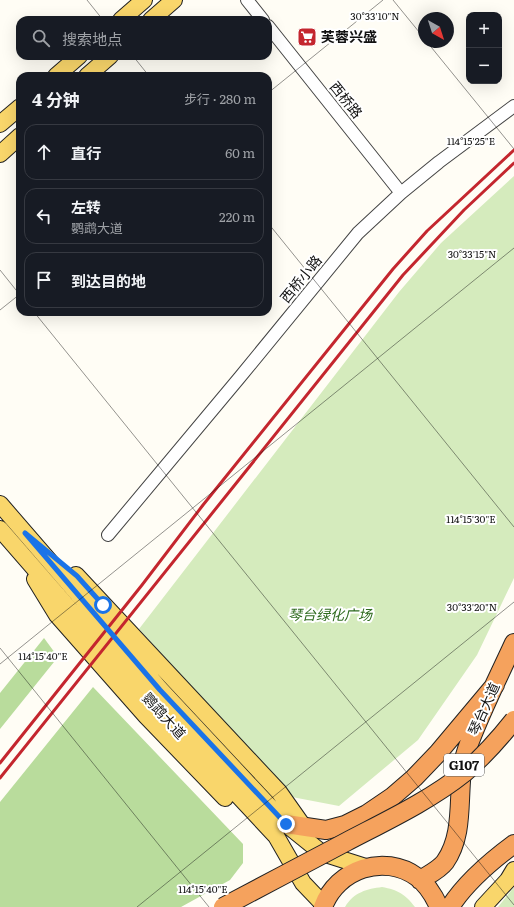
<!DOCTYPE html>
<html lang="zh">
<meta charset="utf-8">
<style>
body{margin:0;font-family:Literata,"Noto Sans SC",serif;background:#242831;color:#f1f3f6}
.controls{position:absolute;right:12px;top:12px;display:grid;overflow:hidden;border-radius:8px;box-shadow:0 4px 16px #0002}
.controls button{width:36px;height:36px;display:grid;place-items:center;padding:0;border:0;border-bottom:1px solid #363941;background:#171b24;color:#f1f3f6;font:20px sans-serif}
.compass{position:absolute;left:418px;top:12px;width:36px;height:36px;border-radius:50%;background:#171b24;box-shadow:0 4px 16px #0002;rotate:141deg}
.stop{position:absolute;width:12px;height:12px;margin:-9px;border:3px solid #1a73e8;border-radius:50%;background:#fff}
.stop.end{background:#1a73e8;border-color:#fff;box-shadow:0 1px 4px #0008}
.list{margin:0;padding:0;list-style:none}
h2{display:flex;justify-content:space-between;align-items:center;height:52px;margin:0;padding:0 16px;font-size:17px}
h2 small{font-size:13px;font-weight:400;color:#9ea1a6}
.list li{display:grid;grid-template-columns:26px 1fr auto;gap:12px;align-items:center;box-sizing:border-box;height:56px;margin:0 8px 8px;padding:0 8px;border:1px solid #363941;border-radius:12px}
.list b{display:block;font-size:15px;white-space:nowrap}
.list p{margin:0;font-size:13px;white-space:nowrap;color:#9ea1a6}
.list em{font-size:13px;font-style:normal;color:#9ea1a6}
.icon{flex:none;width:22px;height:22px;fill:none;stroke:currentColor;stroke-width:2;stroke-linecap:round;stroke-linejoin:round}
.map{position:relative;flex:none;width:514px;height:907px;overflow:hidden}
.search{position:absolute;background:#171b24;box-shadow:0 4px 16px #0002;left:16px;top:16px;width:256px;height:44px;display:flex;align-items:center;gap:10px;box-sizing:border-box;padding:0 14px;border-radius:12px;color:#9ea1a6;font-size:15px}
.panel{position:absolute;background:#171b24;box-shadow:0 4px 16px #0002;left:16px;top:72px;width:256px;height:244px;border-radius:12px}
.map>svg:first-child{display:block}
</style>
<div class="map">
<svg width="514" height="907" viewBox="0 0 514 907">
<rect width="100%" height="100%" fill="#fffdf5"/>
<path fill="#d5ebbd" d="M514,176V578L477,655L418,740L339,806L292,797L139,629L399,292L441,243Z
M382,887C398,890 405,894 415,907H345C354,892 367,889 382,887Z
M514,887V907H498Z"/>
<path fill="#b9dc9c" d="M44,638L58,657L0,729V693Z
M93,687L243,844V863L230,880L181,907H0V802Z"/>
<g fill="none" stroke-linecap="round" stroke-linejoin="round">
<g stroke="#444" stroke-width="14">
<path id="minor" d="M247,0L263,20
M268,26L401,193
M108,535L240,377L358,233L401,193L439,162L514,106"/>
</g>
<g stroke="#222" stroke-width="18">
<path id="major" d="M121,20L144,0
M151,20L174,0
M56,76L79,56
M87,76L110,56
M0,124L20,107
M0,154L20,136
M0,504L160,689L286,824L322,853L366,867
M0,529L147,698L276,836L303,883L324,905
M76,575L279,792L303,826
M35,579L57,615L146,716L225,798
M483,907L508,880L514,870"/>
</g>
<g stroke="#222" stroke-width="20">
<path id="highway" d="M286,824L326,830L345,825L367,814L392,797L414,778L438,753L495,685
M419,878L420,880C428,875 439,870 445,862C468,829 454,785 467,749C480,713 498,678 514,643
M323,907C337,869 384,853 417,877C428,885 434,896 439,907
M450,907C466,882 491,861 514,844"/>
</g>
<use href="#minor" stroke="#fff" stroke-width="12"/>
<use href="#major" stroke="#f9d66b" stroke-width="16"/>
<use href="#highway" stroke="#f5a25d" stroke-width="18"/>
<path stroke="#c4262e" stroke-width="3" d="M0,763L142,585L203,505L393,269L427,231L514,150
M0,778L403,275L464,210L514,163"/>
<g stroke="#222" stroke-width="20" stroke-linecap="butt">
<path id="highway-bridge" d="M223,907C264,885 305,864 346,842C386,821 429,801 464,773C483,757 499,739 514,720"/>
</g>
<use href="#highway-bridge" stroke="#f5a25d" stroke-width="18"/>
</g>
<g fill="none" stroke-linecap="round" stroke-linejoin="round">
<path stroke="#1a73e8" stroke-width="5" d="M103,605L77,576L25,533L160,690L286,824"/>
</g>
<path fill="none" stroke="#111" stroke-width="1" stroke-opacity="0.45" d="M87,0L103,20M393,0L424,38M427,42L514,149M133,56L149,76M268,93L383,0M268,223L514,527M0,270L20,295M0,310L20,294M34,312L514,905M0,648L209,907M0,664L514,248M137,907L514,602"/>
<defs>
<g id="supermarket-square" transform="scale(1)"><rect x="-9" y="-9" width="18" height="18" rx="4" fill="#c4262e" stroke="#fff"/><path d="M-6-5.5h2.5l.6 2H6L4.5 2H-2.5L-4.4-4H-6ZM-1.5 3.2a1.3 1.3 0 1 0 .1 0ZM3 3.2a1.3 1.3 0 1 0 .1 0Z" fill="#fff"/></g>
</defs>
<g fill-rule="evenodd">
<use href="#supermarket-square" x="307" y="37"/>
</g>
<g text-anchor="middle" stroke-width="4" stroke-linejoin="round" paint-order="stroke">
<rect fill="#fff" stroke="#585858" stroke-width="1" x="444" y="754" width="40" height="22" rx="3"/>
<g font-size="13" font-weight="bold" fill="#111">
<text x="464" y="770">G107</text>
</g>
<g font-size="14" font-weight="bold" fill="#111" stroke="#fff" text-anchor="start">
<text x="321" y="42">芙蓉兴盛</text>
</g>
<g font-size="14" fill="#111" stroke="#fff">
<text transform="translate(346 100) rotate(51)" y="5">西桥路</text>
<text transform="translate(301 279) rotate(-51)" y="5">西桥小路</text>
<text transform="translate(484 709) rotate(-66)" y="5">琴台大道</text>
<text transform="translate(164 716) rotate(48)" y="5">鹦鹉大道</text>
</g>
<g font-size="14" font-style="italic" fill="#2f6b1f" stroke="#fff">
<text x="330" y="620">琴台绿化广场</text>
</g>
</g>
<g font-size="10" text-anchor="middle" fill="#111" stroke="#fff" stroke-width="4" stroke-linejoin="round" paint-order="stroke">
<text x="375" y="20">30°33'10"N</text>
<text x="471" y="145">114°15'25"E</text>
<text x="472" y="258">30°33'15"N</text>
<text x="471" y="523">114°15'30"E</text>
<text x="472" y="611">30°33'20"N</text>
<text x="43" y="660">114°15'40"E</text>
<text x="203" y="893">114°15'40"E</text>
</g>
</svg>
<div class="controls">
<button>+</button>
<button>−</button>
</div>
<svg class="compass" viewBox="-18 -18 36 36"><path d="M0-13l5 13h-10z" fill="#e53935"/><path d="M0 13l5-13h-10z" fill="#9ea1a6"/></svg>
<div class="stop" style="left:103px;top:605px"></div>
<div class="stop end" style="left:286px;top:824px"></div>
<div class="search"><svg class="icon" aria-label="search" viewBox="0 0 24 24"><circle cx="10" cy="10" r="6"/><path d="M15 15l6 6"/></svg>搜索地点</div>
<section class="panel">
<h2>4 分钟<small>步行 · 280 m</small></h2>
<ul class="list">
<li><svg class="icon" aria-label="ahead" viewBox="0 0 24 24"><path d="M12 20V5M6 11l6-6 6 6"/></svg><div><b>直行</b></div><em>60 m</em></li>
<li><svg class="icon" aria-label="left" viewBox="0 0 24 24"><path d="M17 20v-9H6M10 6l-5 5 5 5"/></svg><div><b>左转</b><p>鹦鹉大道</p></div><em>220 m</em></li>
<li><svg class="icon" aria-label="arrive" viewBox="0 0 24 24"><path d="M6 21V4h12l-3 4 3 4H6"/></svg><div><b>到达目的地</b></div></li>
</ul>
</section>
</div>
